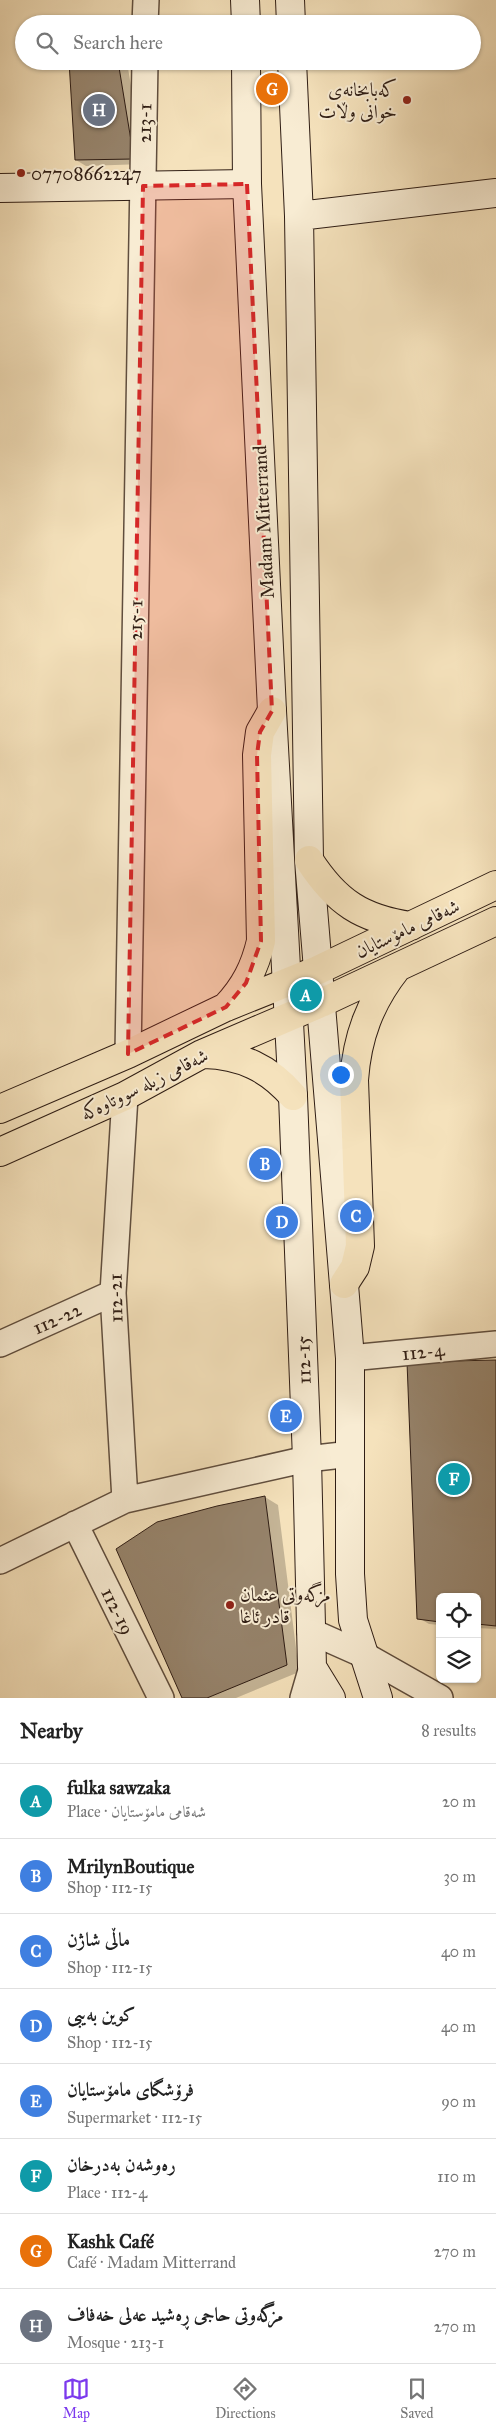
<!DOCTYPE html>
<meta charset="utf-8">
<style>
body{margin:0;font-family:"IM FELL Great Primer",Amiri,serif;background:#f2f2f2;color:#222}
.controls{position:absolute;right:15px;bottom:15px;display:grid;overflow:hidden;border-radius:8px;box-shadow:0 1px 4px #0004}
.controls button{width:45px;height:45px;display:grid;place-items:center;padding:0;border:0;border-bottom:1px solid #e0e0e0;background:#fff;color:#222;font:25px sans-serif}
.you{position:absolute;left:340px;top:1074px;width:18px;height:18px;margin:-12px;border:4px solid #fff;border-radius:50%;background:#1a73e8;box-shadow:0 0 0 8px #1a73e833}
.badge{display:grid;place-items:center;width:32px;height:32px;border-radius:50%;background:#7c3aed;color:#fff;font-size:16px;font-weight:700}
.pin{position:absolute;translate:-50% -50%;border:2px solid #fff;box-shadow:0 1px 5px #0006}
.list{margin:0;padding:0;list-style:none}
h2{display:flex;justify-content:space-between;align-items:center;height:65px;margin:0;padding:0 20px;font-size:21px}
h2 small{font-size:16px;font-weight:400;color:#767676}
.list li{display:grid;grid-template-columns:32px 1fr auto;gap:15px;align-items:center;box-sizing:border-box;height:75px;padding:0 20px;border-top:1px solid #e0e0e0}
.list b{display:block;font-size:19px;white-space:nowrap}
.list p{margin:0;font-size:16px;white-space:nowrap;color:#767676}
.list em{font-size:16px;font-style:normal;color:#767676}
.icon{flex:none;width:28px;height:28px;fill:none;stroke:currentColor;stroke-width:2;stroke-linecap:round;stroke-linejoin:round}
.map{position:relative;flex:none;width:496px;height:1698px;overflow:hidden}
.search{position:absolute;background:#fff;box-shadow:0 1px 4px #0004;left:15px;right:15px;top:15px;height:55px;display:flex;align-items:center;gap:12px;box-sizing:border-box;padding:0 18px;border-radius:28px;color:#767676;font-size:19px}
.sheet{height:665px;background:#fff}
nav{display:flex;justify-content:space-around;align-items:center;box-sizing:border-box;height:70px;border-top:1px solid #e0e0e0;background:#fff;font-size:14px;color:#767676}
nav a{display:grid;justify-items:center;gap:2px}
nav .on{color:#7c3aed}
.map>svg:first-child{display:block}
</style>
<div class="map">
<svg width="496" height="1698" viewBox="0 0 496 1698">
<rect width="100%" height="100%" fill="#f5e2bc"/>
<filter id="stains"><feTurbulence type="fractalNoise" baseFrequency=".004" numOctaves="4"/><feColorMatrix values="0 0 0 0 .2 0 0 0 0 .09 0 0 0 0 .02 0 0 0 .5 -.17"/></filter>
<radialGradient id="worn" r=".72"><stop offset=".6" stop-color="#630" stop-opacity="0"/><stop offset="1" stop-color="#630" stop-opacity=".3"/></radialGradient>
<path fill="#0003" d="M117,62L128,68L144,164L86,166L76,160Z
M496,1361V1629L477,1628V1597H440V1625L429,1624L419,1618Z
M265,1497L278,1505L299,1672L236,1698H183Z"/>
<path fill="#96836b" stroke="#2f1d14" d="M69,61H118L134,159L75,160Z
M496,1360V1626L477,1624V1597H440V1622L417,1619L407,1362Z
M265,1496L287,1665L207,1698H182L116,1549L157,1522L217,1506Z"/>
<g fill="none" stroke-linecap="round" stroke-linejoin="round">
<g stroke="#604e3e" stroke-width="28">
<path id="street" d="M145,24L146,0
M128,1054L145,61
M125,1096L113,1293L125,1500
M0,1344L113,1293
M350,1358L496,1344
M75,1524L161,1698
M0,1561L125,1500L307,1459L351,1454
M310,1631L364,1655L440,1698
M303,1698L312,1667"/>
</g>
<g stroke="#2f1d14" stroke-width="30">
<path id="secondary" d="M245,0L246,24
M290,0L291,24
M246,61L247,184L272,711L293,1096L307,1459L312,1667L331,1698
M292,61L299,216L309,860L350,1358V1574L353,1620L378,1698
M0,188L247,184
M299,216L496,193"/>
</g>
<g stroke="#2f1d14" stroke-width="30">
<path id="primary" d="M309,860C336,902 362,919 411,926
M226,1007C245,987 255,967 261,941L257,755L260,732L272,711
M204,1054C241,1055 269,1068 293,1096
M0,1109L128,1054L226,1007L318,970L496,885
M0,1152L125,1096L202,1054L321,1003L496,921
M344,1284L355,1267L360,1246L354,1080C357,1037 370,1002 397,968"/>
</g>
<use href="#street" stroke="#f8ecd3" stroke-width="25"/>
<use href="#secondary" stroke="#f8ecd3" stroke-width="28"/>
<use href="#primary" stroke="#f5e2bc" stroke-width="28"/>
</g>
<path fill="#d62828" fill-opacity="0.2" stroke="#d62828" stroke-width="4" stroke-dasharray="10 6" stroke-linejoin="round" d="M247,184L272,711L260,732L257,755L261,941L246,983L226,1007L128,1054L143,186Z"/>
<g fill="#8f2418" stroke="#f8ecd3" stroke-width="2">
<circle cx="407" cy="100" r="5"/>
<circle cx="21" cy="173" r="5"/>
<circle cx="230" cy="1605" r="5"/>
</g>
<g text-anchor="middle" stroke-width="4" stroke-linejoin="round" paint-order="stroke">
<g font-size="19" fill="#2f1d14" stroke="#f8ecd3" text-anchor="start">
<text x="397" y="96" text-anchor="end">کەبابخانەی<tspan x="397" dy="22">خوانی وڵات</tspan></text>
<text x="31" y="180">07708662247</text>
<text x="240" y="1601">مزگه‌وتی عثمان<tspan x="240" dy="22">قادر ئاغا</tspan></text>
</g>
<g font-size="19" fill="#2f1d14" stroke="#f8ecd3">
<text transform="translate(144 123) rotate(-89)" y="7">213-1</text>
<text transform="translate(263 522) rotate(-93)" y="7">Madam Mitterrand</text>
<text transform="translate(135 620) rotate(-89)" y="7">215-1</text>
<text transform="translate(407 928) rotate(-25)" y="7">شەقامی مامۆستایان</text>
<text transform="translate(144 1084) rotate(-26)" y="7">شەقامی زیلە سووتاوەکە</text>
<text transform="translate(115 1298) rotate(-91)" y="7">112-21</text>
<text transform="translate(57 1318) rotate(-24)" y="7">112-22</text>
<text transform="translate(423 1351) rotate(-6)" y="7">112-4</text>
<text transform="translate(303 1360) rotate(-92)" y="7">112-15</text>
<text transform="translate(118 1611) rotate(64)" y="7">112-19</text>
</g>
</g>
<rect width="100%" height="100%" filter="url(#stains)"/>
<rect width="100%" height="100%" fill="url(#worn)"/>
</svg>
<div class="controls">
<button><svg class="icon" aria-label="locate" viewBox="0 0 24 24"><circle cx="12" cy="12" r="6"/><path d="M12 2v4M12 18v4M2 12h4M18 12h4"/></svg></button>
<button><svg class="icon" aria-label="layers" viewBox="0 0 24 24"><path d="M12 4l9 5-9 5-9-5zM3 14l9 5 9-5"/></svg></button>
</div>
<div class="you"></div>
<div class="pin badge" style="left:306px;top:995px;background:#0f9aa8">A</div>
<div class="pin badge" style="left:265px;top:1164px;background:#3f7fe0">B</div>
<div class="pin badge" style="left:356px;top:1216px;background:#3f7fe0">C</div>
<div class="pin badge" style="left:282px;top:1222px;background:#3f7fe0">D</div>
<div class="pin badge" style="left:286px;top:1416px;background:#3f7fe0">E</div>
<div class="pin badge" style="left:454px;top:1479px;background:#0f9aa8">F</div>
<div class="pin badge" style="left:272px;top:89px;background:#e8710a">G</div>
<div class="pin badge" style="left:99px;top:110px;background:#6b7280">H</div>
<div class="search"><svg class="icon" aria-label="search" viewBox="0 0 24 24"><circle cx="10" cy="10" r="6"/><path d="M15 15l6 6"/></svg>Search here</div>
</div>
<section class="sheet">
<h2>Nearby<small>8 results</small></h2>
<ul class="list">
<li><span class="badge" style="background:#0f9aa8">A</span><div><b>fulka sawzaka</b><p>Place · شەقامی مامۆستایان</p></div><em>20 m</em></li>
<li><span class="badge" style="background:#3f7fe0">B</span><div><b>MrilynBoutique</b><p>Shop · 112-15</p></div><em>30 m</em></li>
<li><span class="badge" style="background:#3f7fe0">C</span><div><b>ماڵی شاژن</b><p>Shop · 112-15</p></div><em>40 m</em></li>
<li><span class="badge" style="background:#3f7fe0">D</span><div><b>کوین بەیبی</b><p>Shop · 112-15</p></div><em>40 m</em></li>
<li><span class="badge" style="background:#3f7fe0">E</span><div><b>فرۆشگای مامۆستایان</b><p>Supermarket · 112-15</p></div><em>90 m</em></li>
<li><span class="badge" style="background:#0f9aa8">F</span><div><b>رەوشەن بەدرخان</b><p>Place · 112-4</p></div><em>110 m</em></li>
<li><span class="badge" style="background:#e8710a">G</span><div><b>Kashk Café</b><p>Café · Madam Mitterrand</p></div><em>270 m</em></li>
<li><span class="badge" style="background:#6b7280">H</span><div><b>مزگەوتی حاجی ڕەشید عەلی خەفاف</b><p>Mosque · 213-1</p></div><em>270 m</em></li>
</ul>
</section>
<nav>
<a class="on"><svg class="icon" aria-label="map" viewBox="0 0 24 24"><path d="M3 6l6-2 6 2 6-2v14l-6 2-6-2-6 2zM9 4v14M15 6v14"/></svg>Map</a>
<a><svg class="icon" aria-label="directions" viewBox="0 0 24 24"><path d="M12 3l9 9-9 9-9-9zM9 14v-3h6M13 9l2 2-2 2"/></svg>Directions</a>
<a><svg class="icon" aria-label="saved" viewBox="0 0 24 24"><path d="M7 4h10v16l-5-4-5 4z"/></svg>Saved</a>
</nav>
